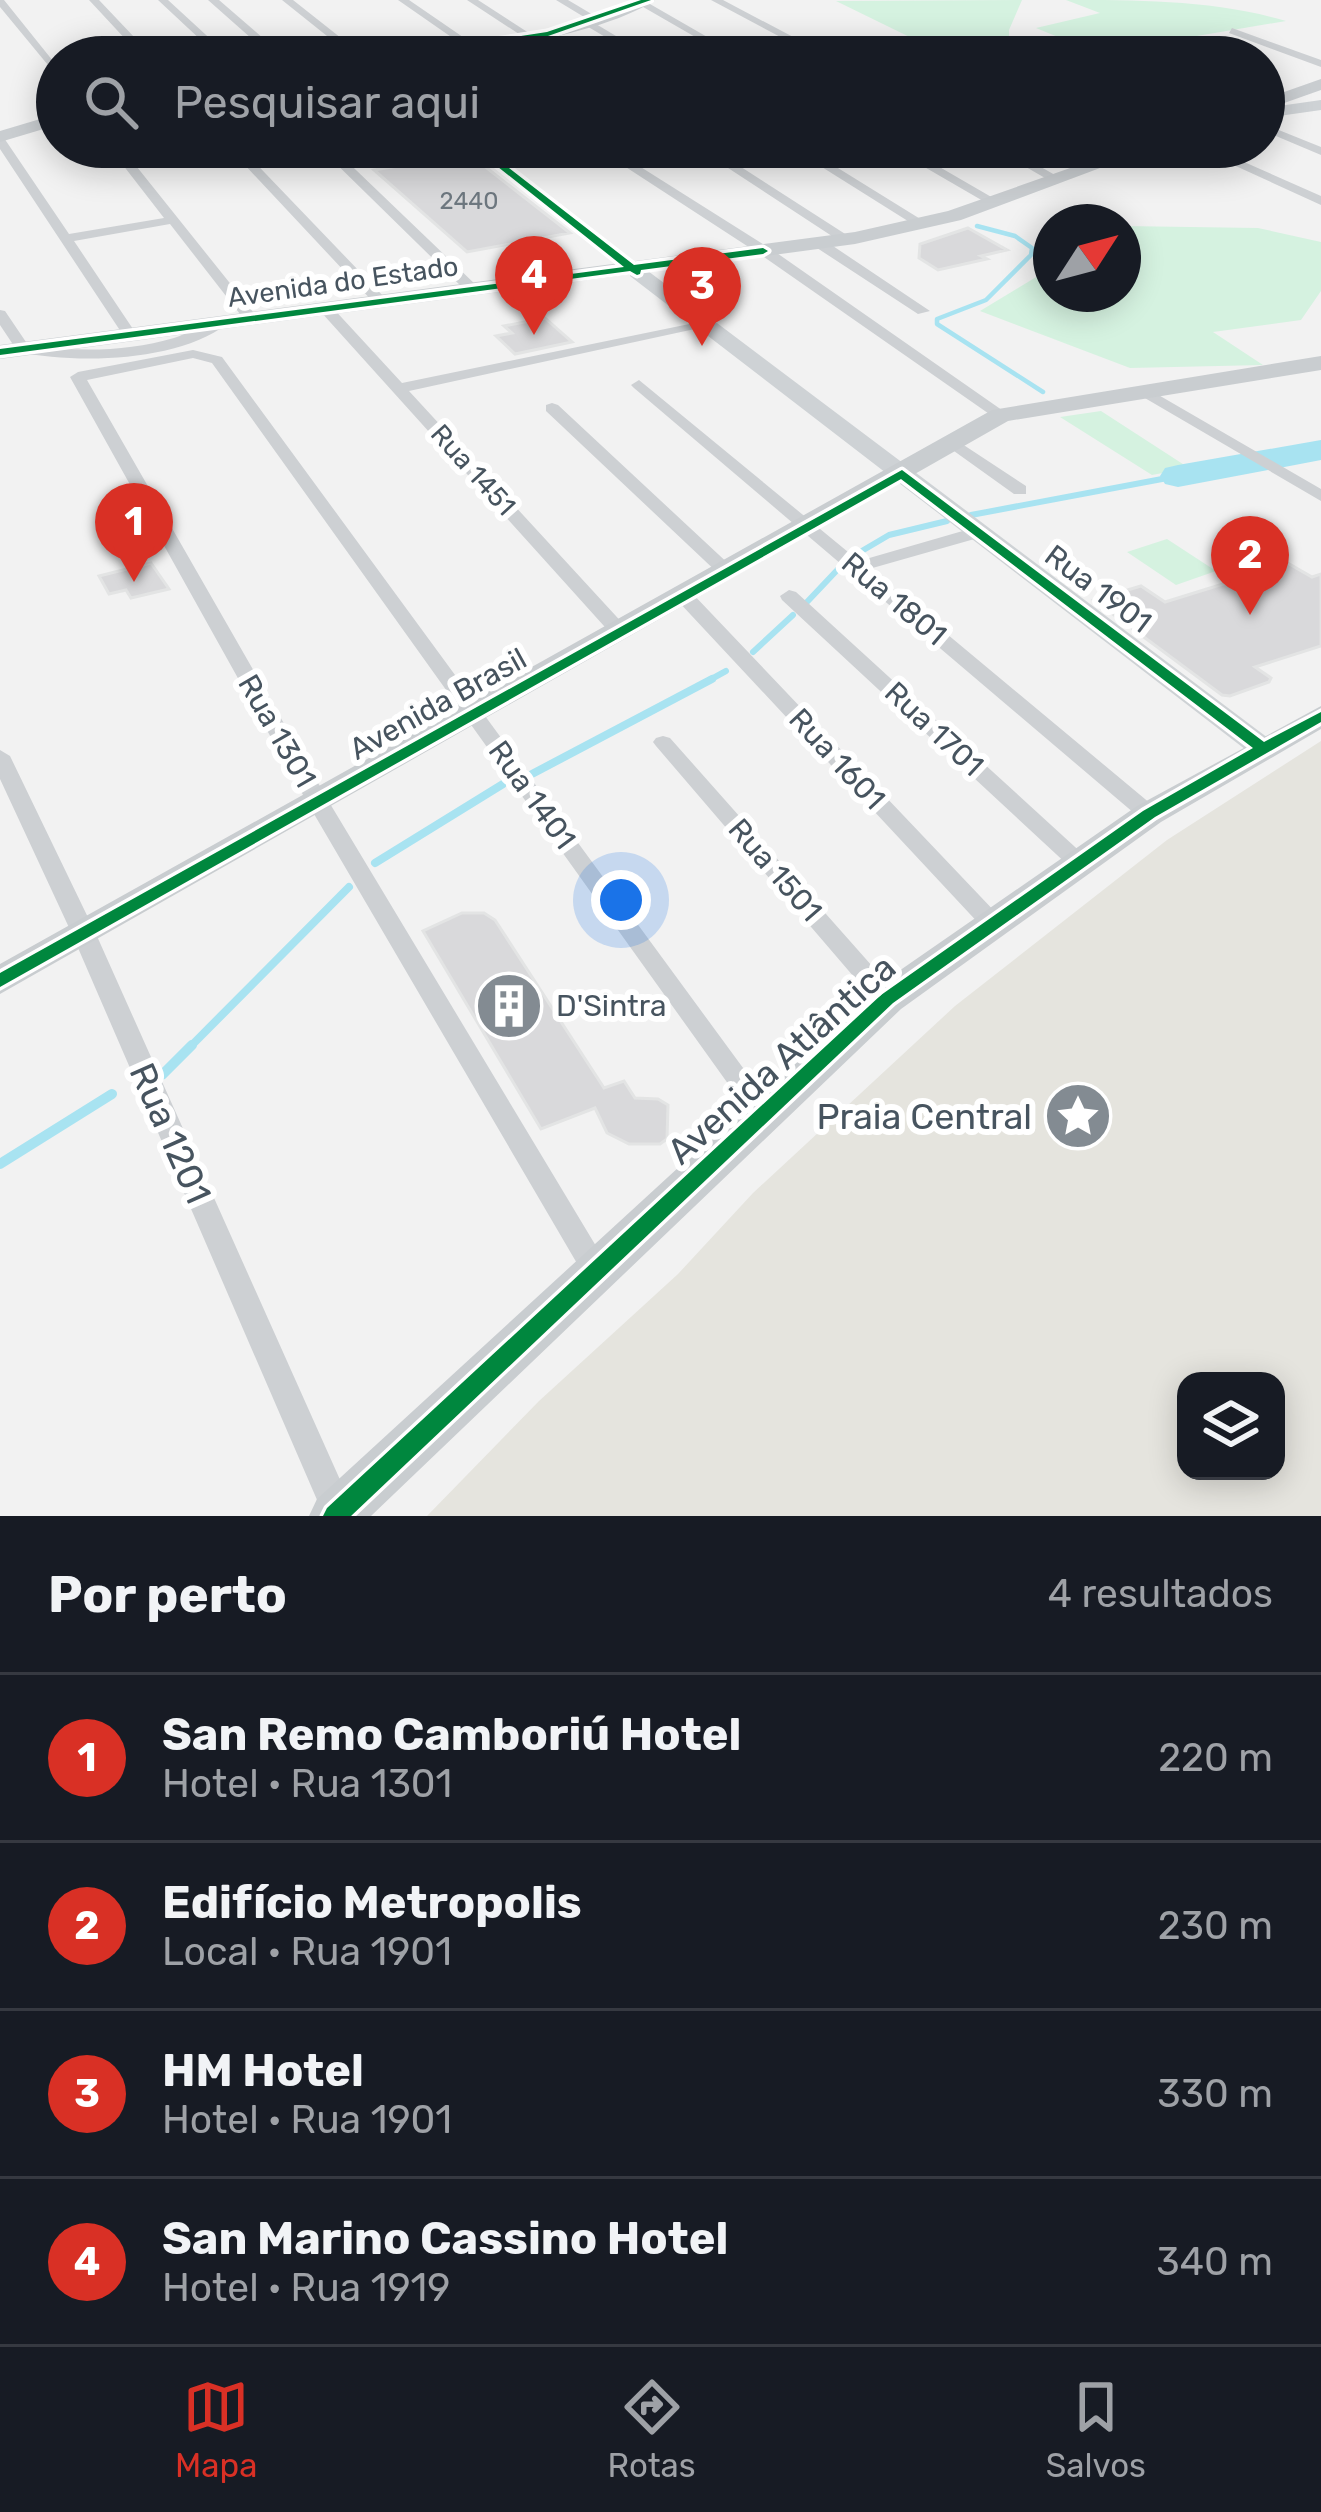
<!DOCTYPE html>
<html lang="pt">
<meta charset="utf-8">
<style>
body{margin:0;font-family:Rubik,sans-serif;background:#242831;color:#f1f3f6}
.controls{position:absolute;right:36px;bottom:36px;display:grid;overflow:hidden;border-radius:24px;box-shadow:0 6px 30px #0003}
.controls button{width:108px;height:108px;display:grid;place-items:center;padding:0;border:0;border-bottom:3px solid #363941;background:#171b24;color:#f1f3f6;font:60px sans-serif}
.compass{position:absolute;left:1033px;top:204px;width:108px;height:108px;border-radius:50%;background:#171b24;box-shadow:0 6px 30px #0003;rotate:54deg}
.you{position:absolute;left:621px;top:900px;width:42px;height:42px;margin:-30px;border:9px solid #fff;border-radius:50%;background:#1a73e8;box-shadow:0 0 0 18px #1a73e833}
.badge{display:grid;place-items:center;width:78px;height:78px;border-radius:50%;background:#d93025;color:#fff;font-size:39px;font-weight:700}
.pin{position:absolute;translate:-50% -99px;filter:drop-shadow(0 3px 6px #0008)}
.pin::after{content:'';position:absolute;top:63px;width:42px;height:36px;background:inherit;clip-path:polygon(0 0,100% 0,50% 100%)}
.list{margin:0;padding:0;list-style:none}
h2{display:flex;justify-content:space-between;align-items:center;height:156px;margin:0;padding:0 48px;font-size:51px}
h2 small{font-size:39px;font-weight:400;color:#9ea1a6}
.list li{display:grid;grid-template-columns:78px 1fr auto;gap:36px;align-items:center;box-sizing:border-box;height:168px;padding:0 48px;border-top:3px solid #363941}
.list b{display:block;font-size:45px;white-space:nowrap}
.list p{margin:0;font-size:39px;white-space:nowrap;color:#9ea1a6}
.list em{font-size:39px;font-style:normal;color:#9ea1a6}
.icon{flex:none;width:66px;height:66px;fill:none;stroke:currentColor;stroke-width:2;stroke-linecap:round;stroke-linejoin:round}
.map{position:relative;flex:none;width:1321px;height:1516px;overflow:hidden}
.search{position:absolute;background:#171b24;box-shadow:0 6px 30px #0003;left:36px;right:36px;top:36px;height:132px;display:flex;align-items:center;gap:30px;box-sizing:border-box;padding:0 42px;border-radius:66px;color:#9ea1a6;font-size:45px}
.sheet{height:828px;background:#171b24}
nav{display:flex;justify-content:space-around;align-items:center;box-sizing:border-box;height:168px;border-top:3px solid #363941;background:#171b24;font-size:33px;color:#9ea1a6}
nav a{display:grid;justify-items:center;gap:6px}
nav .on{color:#d93025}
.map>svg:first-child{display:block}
</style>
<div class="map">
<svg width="1321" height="1516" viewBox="0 0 1321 1516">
<rect width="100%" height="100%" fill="#f2f2f2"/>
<path fill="#d5f2e0" d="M1022,0L1009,30V47L990,57H871L928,46L836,1Z
M1066,0C1139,0 1215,0 1286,21L1097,53L1036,28L1100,13Z
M1123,226L1258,228L1321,242V291L1301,320L1213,332L1263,365L1130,368L980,311L1051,268V294H1123Z
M1101,411L1189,468L1152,475L1060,417Z
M1167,539L1216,571L1176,585L1127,552Z"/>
<path fill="#e5e4de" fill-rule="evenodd" d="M1321,741V1516H427L539,1401L678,1274L753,1193L955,1006L1167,840ZM1186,1381H1276V1471H1186Z"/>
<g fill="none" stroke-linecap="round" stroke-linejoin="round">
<path stroke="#a8e3f1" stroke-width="4.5" d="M977,226L1015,236L1032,248L1031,255L986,300L937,319V324L1043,392"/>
<path stroke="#a8e3f1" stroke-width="6" d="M971,515L1178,476
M855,555L889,535L947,521
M807,602L841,566
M753,652L793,615
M706,682L726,671"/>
<path stroke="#a8e3f1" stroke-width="8" d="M532,774L712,679
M375,863L503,784
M189,1048L349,887"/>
<path stroke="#a8e3f1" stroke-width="10" d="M162,1075L192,1045
M0,1164L112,1094"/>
<path fill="#a8e3f1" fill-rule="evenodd" d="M1321,440V460L1178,487L1165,484L1160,476L1165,468L1178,465Z"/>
</g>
<path fill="#d9d9db" stroke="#e3e4e4" stroke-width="3" d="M469,154L570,233L467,252L374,170Z
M968,228L1007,250L981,256L987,259L938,270L919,258L920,244Z
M545,318L572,342L515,354L496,336L512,333L504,326Z
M1272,554L1312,577L1321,574V646L1255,667L1271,678L1269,682L1230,696L1222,695L1094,600L1141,586L1165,602L1252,575L1240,564Z
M151,563L169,589L131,598L126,590L109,594L99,576Z
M462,913H484L495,920L604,1088L624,1081L635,1098L658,1099L668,1105L667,1139L660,1144H629L607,1133L595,1108L541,1129L423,931Z"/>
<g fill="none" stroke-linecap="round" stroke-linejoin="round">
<path fill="#cdd0d3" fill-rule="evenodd" d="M0,0H4L57,66V76L0,7Z
M89,0H99L153,57H142Z
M158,0H168L230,57H219Z
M208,0H219L279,52L337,44L282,0H293L365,57H354L344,49L255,57L268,53Z
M398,0H409L492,57H480Z
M467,0H478L566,57H554Z
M556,0H568L600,19V23L596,24L651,57H639L585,25V21L589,20Z
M631,0H643L742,57H730Z
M711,0H723L831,57H818Z
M1232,28L1321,60V67L1229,33Z
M1209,50L1213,55L1191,57L1192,55Z
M1264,124L1321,147V155L1264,131Z
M0,137L4,138L69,234L164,218L109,147H121L257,317V323H247L170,224L74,241L137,335L125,338L0,149Z
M228,147H240L385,298V304H375Z
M319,147H332L477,286V292H467Z
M471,147H484L642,269V275H632Z
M595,147H609L774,251L1009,415L1001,420L995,418L764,257Z
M696,147H710L853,239L841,242Z
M790,147H804L930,225L919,228Z
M890,147H905L1000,202L990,205Z
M991,147H1006L1062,179L1052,182Z
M1194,147H1210L1321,196V205Z
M814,240H824L930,311L918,314L814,246Z
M321,306H331L402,383L709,320V326L704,327L409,391L627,628L630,632L627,636H613L321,312Z
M0,310L5,311L28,345C76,352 127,352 174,338C190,333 212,316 227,324C177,362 78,364 18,352L0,325Z
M193,350L222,357L776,1113L772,1120L763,1123L754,1120L212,363L193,358L87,380L329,802L605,1261L609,1269L605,1277L595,1281L585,1277L307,802L70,377L78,372Z
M639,380L859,561L973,528H985V536L869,569L1157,809L1160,814L1157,819H1141L634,388L631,385Z
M1143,386L1321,489V501L1138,394V388Z
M552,403L558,405L733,568L736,572L733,576H721L546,411V405Z
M953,438L1026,486V494H1014L947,446V440Z
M684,590L691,592L999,916L1003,922L999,928H983L677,600L675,596Z
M789,590L796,592L1086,857L1089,862L1086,867H1070L782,600L780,596Z
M663,736L670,738L896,993L899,999L896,1005H878L656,746L653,742L656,738Z
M0,750L10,756L96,934L354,1511L352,1516H324L72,934L0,779Z"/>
<path fill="#ced2d5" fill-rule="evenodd" d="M1321,100V110L1264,118V108Z
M630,268H644L1272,741L1276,747L1272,753H1250L630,276Z"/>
<path fill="#c9cdd0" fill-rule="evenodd" d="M634,0H655C596,39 452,57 380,57L545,30Z
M1321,79V90L1264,110V99Z
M57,114V125L0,142V131Z
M1130,147H1156L961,220L855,244L0,359V345L855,232L948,211Z
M1321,356V370L1008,421L0,994V964L992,410Z
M1321,706V729L1161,822L901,1009L371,1516H309L317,1499L873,989L1137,806Z"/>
<g stroke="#fff" stroke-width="7">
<path id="cycleway" d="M641,0H651L548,36L403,57H384L547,32Z
M473,147H482L634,265L763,248L768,251L763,254L641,270L640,274L637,275L630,271L0,355V349L624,267Z
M902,470L1264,742L1321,712V722L1155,817L893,1003L351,1516H323L327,1508L881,995L1143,811L1253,748L901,479L0,987V973Z"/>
</g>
<use href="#cycleway" fill="#00873e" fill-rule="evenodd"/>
</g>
<defs>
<g id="building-disc" transform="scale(3.45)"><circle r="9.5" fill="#838b92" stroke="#fff"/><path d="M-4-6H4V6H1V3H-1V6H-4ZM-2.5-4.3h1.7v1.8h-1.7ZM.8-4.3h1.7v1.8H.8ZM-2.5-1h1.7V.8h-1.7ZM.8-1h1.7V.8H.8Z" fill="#fff"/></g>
<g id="sight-disc" transform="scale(3.45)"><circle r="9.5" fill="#838b92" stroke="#fff"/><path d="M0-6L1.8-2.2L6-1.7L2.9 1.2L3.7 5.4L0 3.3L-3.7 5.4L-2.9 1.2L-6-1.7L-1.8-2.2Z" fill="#fff"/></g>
</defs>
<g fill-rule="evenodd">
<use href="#building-disc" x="509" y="1006"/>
<use href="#sight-disc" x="1078" y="1116"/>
</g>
<g text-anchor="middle" stroke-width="12" stroke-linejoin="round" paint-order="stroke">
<g font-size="24" fill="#6d777f">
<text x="469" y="209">2440</text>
</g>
<g font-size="27" fill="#47545f" stroke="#fff">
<text transform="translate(343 282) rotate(-8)" y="9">Avenida do Estado</text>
<text transform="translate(473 470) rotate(48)" y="9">Rua 1451</text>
</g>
<g font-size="30" fill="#47545f" stroke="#fff">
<text transform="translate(1098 589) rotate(37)" y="10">Rua 1901</text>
<text transform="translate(894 599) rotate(40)" y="10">Rua 1801</text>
<text transform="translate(438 704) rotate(-29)" y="10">Avenida Brasil</text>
<text transform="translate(934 729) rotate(43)" y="10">Rua 1701</text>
<text transform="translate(277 731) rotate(60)" y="10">Rua 1301</text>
<text transform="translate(837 759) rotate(47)" y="10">Rua 1601</text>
<text transform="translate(532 795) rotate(54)" y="10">Rua 1401</text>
<text transform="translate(775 870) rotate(49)" y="10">Rua 1501</text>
</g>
<g font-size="30" fill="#47545f" stroke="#fff" text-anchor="start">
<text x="556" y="1016">D'Sintra</text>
</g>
<g font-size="36" fill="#47545f" stroke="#fff">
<text transform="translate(781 1059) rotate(-42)" y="13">Avenida Atlântica</text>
<text transform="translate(171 1133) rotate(66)" y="13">Rua 1201</text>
</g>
<g font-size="36" fill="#47545f" stroke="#fff" text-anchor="end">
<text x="1032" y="1129">Praia Central</text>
</g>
</g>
</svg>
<div class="controls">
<button><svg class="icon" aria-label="layers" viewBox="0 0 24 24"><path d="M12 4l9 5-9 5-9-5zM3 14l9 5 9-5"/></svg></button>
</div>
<svg class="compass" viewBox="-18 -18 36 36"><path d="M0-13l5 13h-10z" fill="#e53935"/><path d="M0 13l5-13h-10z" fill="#9ea1a6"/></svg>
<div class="you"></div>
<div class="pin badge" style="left:134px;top:582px">1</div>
<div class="pin badge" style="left:1250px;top:615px">2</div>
<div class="pin badge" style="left:702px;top:346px">3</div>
<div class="pin badge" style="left:534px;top:335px">4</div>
<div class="search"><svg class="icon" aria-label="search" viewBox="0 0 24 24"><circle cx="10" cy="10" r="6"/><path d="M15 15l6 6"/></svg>Pesquisar aqui</div>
</div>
<section class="sheet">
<h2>Por perto<small>4 resultados</small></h2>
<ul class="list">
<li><span class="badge">1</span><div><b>San Remo Camboriú Hotel</b><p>Hotel · Rua 1301</p></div><em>220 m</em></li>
<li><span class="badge">2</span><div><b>Edifício Metropolis</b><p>Local · Rua 1901</p></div><em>230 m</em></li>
<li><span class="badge">3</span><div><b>HM Hotel</b><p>Hotel · Rua 1901</p></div><em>330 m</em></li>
<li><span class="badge">4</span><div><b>San Marino Cassino Hotel</b><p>Hotel · Rua 1919</p></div><em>340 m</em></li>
</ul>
</section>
<nav>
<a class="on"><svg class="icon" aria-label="map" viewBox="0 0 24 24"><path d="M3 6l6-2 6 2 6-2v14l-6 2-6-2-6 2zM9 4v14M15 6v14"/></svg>Mapa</a>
<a><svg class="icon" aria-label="directions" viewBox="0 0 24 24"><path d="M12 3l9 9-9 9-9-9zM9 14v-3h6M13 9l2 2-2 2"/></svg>Rotas</a>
<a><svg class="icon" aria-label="saved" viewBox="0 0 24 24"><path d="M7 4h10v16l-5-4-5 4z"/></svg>Salvos</a>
</nav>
